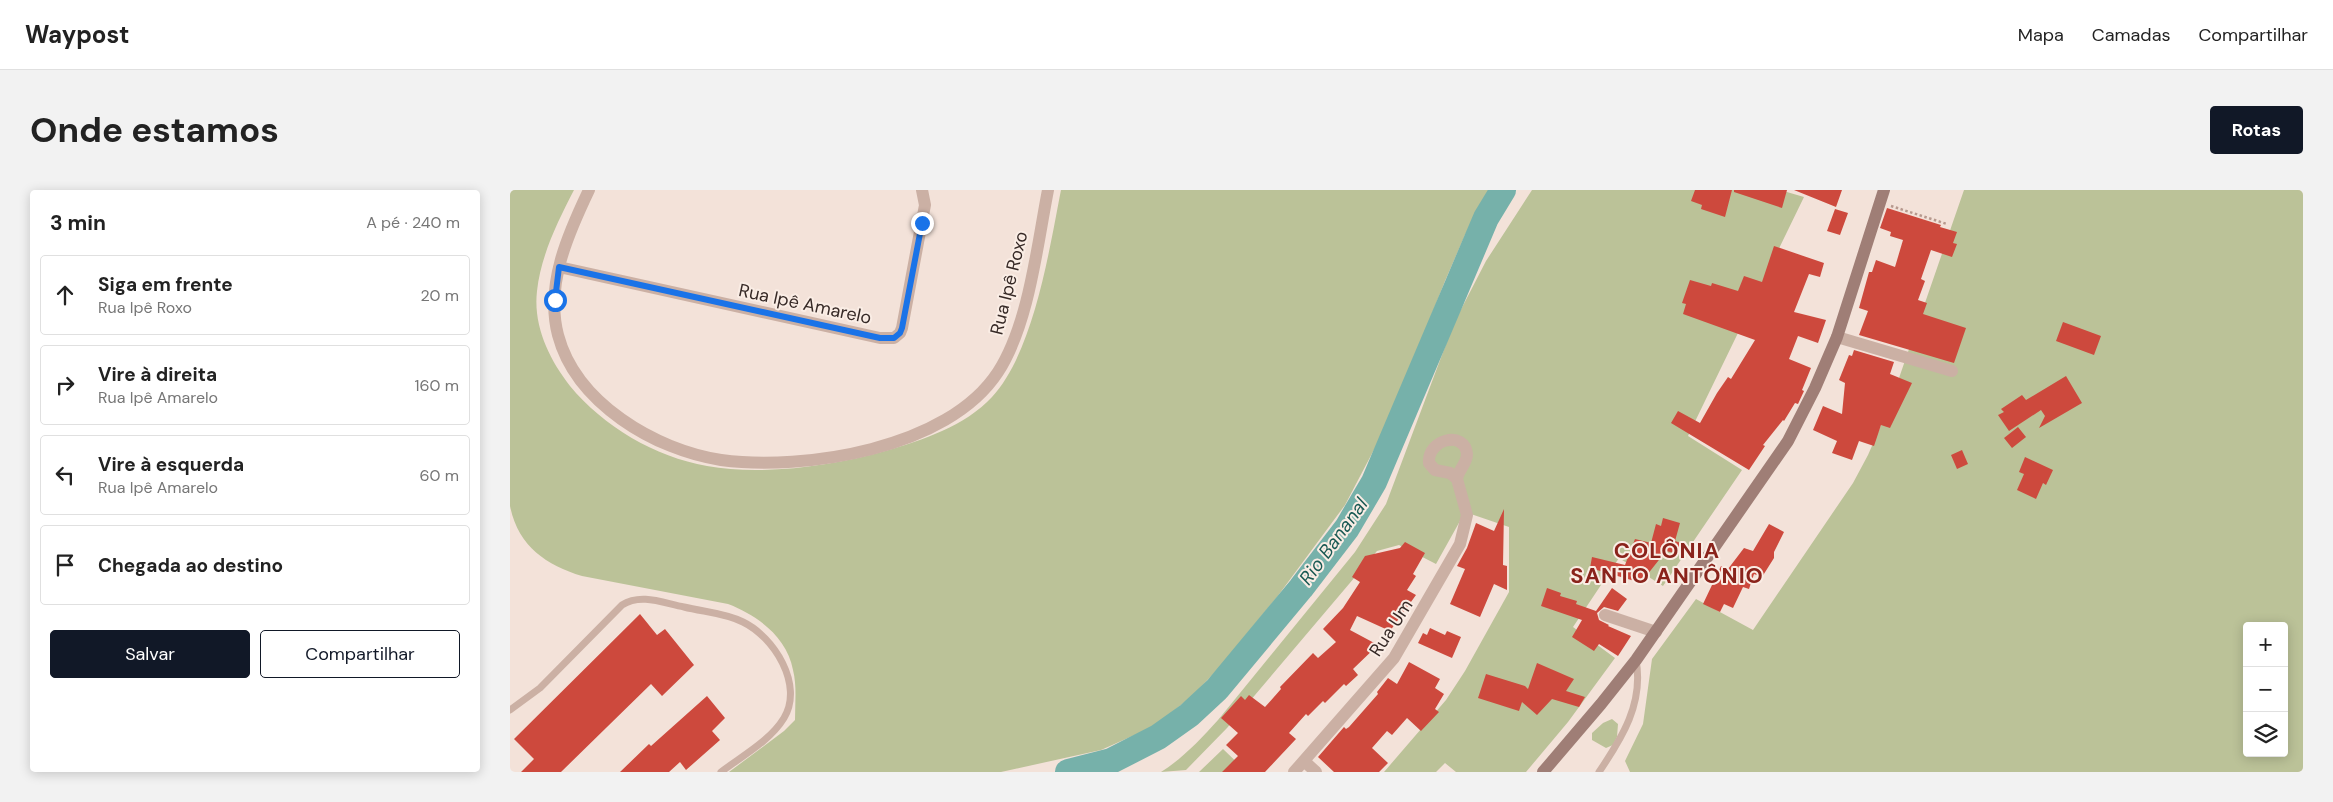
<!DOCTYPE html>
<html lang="pt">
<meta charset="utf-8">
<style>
body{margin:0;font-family:"DM Sans",sans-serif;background:#f2f2f2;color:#222}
.controls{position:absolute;right:15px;bottom:15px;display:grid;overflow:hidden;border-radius:5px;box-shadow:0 2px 12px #0003}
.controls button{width:45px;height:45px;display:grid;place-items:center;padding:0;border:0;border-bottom:1px solid #e0e0e0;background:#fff;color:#222;font:25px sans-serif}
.stop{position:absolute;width:15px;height:15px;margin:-11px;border:4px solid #1a73e8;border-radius:50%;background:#fff}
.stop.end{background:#1a73e8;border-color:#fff;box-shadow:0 1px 5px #0008}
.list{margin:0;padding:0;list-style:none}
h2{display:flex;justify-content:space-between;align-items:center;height:65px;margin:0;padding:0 20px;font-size:21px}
h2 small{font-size:16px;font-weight:400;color:#767676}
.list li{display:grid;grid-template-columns:32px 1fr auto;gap:15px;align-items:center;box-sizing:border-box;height:80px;margin:0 10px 10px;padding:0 10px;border:1px solid #e0e0e0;border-radius:5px}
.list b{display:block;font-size:19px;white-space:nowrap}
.list p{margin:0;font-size:16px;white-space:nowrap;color:#767676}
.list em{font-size:16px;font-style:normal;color:#767676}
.actions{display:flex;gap:10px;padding:15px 20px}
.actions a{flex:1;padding:11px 0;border:1px solid #111827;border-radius:5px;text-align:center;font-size:18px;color:#111827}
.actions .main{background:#111827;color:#fff}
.icon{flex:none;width:28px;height:28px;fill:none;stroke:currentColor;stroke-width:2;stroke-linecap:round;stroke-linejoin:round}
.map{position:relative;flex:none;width:1793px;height:582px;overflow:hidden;border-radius:5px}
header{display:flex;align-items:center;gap:30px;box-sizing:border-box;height:70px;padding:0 25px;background:#fff;border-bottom:1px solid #e0e0e0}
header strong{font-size:24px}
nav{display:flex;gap:28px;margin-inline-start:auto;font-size:18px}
.intro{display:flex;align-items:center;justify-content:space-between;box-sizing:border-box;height:120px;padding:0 30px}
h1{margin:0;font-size:35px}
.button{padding:12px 22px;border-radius:5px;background:#111827;color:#fff;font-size:18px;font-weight:700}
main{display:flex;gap:30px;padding:0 30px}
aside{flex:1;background:#fff;border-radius:5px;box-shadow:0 2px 12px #0003}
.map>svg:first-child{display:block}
</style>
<header>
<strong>Waypost</strong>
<nav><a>Mapa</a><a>Camadas</a><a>Compartilhar</a></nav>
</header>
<div class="intro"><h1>Onde estamos</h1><a class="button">Rotas</a></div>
<main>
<aside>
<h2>3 min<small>A pé · 240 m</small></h2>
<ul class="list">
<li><svg class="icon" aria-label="ahead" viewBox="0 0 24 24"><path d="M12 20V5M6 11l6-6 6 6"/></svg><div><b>Siga em frente</b><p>Rua Ipê Roxo</p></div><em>20 m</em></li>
<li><svg class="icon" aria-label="right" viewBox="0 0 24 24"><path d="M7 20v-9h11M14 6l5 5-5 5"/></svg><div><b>Vire à direita</b><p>Rua Ipê Amarelo</p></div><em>160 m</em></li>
<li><svg class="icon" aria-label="left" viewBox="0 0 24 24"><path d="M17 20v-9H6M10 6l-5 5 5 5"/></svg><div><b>Vire à esquerda</b><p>Rua Ipê Amarelo</p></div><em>60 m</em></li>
<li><svg class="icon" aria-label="arrive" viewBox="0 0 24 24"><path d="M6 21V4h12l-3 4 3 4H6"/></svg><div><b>Chegada ao destino</b></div></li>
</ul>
<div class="actions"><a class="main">Salvar</a><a>Compartilhar</a></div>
</aside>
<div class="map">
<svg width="1793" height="582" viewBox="0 0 1793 582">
<rect width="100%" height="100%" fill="#f3e2d9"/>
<path fill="#bbc298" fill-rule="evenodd" d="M0,0H64C48,31 31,65 27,101C23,136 39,169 60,196C93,236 145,267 197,276C251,286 323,276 375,261C413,250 455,236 482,207C524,161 539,61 551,0H980L955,45L935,91L880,229L835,315L767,407L709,478L682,506L661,523L638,539L591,560L491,582H219L274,541L285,530C285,513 287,496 283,480C277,447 247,425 218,414L72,386C36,375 8,356 0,316Z
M1022,0H1270L1294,7L1178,246L1232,280L1153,396L1109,368L1063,437L1105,468L1058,532L1016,582H946L935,573L926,582H874L936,510L955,481L999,402V337L955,322L926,374L889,355L867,361L717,538L676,580L651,582C673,568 690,550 708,530L845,362L876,314L944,133L976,71Z
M1454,0H1793V582H1120L1115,571L1133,534L1142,469L1186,409L1243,440L1343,293L1358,265L1379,217ZM1737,436H1774V563H1737Z
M1102,529L1108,534L1107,547L1103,555L1096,558L1082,550V543L1093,533Z
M713,559L737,582H689Z"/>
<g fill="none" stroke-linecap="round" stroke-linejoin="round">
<path stroke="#76b1aa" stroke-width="26" d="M558,582L601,571L648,547L679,525L707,499L791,398L837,338L864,292L976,28L993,0"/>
</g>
<path fill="#cd493d" d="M1185,0H1222L1215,27L1191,19L1192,15L1181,11Z
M1224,0H1277L1272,18L1224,2Z
M1284,0H1332L1326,17Z
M1377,18L1431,35L1430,37L1447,42L1443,53L1447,54L1442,67L1421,60L1411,89L1415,91L1408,110L1417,113L1413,124L1456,138L1444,173L1349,145L1358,121L1349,118L1359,82H1362L1366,70L1385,77L1393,50L1380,46L1381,42L1370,38Z
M1325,19L1338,23L1330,45L1317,41Z
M1264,56L1314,73L1310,87L1299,84L1284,122L1316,130L1308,153L1288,146L1279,169L1301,178L1292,200L1294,201L1288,214L1285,213L1274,231L1273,230L1253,255L1255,256L1239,280L1161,233L1168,221L1190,233L1207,203L1218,187L1221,189L1245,150L1173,124L1176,114L1172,113L1180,90L1201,96L1202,93L1228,101L1234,86L1252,92Z
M1553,132L1591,146L1584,165L1546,151Z
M1344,160L1384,172L1380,184L1402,193L1380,238L1371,235L1364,256L1349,251L1342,270L1322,263L1327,251L1303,240L1313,216L1332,224L1335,193L1329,190L1339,165L1342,166Z
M1556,186L1572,213L1529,238L1535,226L1531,220L1499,241L1488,225L1494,222L1491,219L1512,205L1516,210Z
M1508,237L1516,247L1502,258L1494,248Z
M1452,260L1458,274L1447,279L1441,265Z
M1515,267L1543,280L1536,295L1533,293L1526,309L1507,300L1514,284L1509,282Z
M994,319L993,375L997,376V400L984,394L970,427L940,414L955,379L947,376L957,358L966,333L984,341Z
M1153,328L1170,333L1165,351L1171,353L1168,364L1156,361L1137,385L1135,394L1080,378L1082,367L1115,375L1125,349L1141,353L1146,334L1151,336Z
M1259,334L1274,342L1264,362V368L1252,387L1244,384L1239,399L1233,397L1223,418L1214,414L1210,422L1193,414L1211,376L1218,379L1234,358L1243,361Z
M895,352L915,363L903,384L906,386L897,400L906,405L880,441L847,426L840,440L868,455L843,479L848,485L836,496L834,494L815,513L813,511L798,526L796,524L779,543L786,549L755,582H712L728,566L716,555L728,543L711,528L731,506L735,510L739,505L755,517L771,499L770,497L803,463L808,468L826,452L813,439L833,418L850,392L842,387L855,366L890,358Z
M1037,398L1051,403L1050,406L1067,411L1066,414L1086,421L1102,398L1117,409L1108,421L1094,417L1087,423L1089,430L1099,435L1098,436L1121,446L1108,466L1089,454L1084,461L1062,447L1072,430L1031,416Z
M130,424L147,445L155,439L184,475L152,506L141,494L51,582H11L24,569L4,549Z
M920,438L935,445L937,441L951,447L942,468L908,453L913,443L917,445Z
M899,472L930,489L925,498L934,504L925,519L929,522L911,541L897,528L882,545L877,541L862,558L878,573L869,582H824L808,567L834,537L836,539L839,537L868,504L867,502L878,488L887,494Z
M1027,473L1064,489L1056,501L1075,507L1069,517L1042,509L1027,525L1012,512L1009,521L968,508L976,484L1015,496L1018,499Z
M197,506L215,528L202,541L210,550L176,580L170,572L159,582H110L139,554L141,556Z"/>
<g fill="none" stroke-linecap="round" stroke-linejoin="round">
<path stroke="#b7998e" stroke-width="2.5" stroke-dasharray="2.5 2.5" stroke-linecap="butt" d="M1381,16L1437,34"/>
<path stroke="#cbb0a4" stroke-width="7" d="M0,520L30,498L112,415C131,403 153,413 174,417C194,422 215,423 233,432C264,447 294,495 274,528C260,551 232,566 211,582
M1089,582C1112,548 1134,513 1126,470"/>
<path stroke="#cbb0a4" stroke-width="12" d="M79,0C58,44 35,95 48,145C66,213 145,260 211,270C294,281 438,259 488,182C519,134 527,56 538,0
M49,77L370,148H384L390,143L392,138L415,15L412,0
M1327,147L1442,181
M1095,425L1146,442
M794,571L806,582
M784,582L884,468L950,354L957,325L947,289L940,283L925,280L919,273C917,249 955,240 957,264C957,274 948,280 947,289"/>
<path stroke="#9f7e76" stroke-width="12" d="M1033,582L1091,514L1126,470L1278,251L1305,198L1327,147L1374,0"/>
</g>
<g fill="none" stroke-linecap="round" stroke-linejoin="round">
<path stroke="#1a73e8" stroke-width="6" d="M45,110L49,77L370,148H384L390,143L392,138L412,33"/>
</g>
<g text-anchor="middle" stroke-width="4" stroke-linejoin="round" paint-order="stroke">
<g font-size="18" fill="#362926" stroke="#faede5">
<text transform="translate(499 93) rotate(-76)" y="6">Rua Ipê Roxo</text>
<text transform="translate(295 114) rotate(12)" y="6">Rua Ipê Amarelo</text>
<text transform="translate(881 438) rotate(-57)" y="6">Rua Um</text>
</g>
<g font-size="19" font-style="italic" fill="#1a5a54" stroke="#faede5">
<text transform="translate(823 351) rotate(-54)" y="7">Rio Bananal</text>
</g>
<g font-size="22" font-weight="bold" letter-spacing="1" fill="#8a231b" stroke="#faede5">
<text x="1157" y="368">COLÔNIA<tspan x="1157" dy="25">SANTO ANTÔNIO</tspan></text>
</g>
</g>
</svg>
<div class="controls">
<button>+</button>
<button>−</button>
<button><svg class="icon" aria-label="layers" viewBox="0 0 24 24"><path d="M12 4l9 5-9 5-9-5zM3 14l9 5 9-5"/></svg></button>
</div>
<div class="stop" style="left:45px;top:110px"></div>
<div class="stop end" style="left:412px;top:33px"></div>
</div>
</main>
